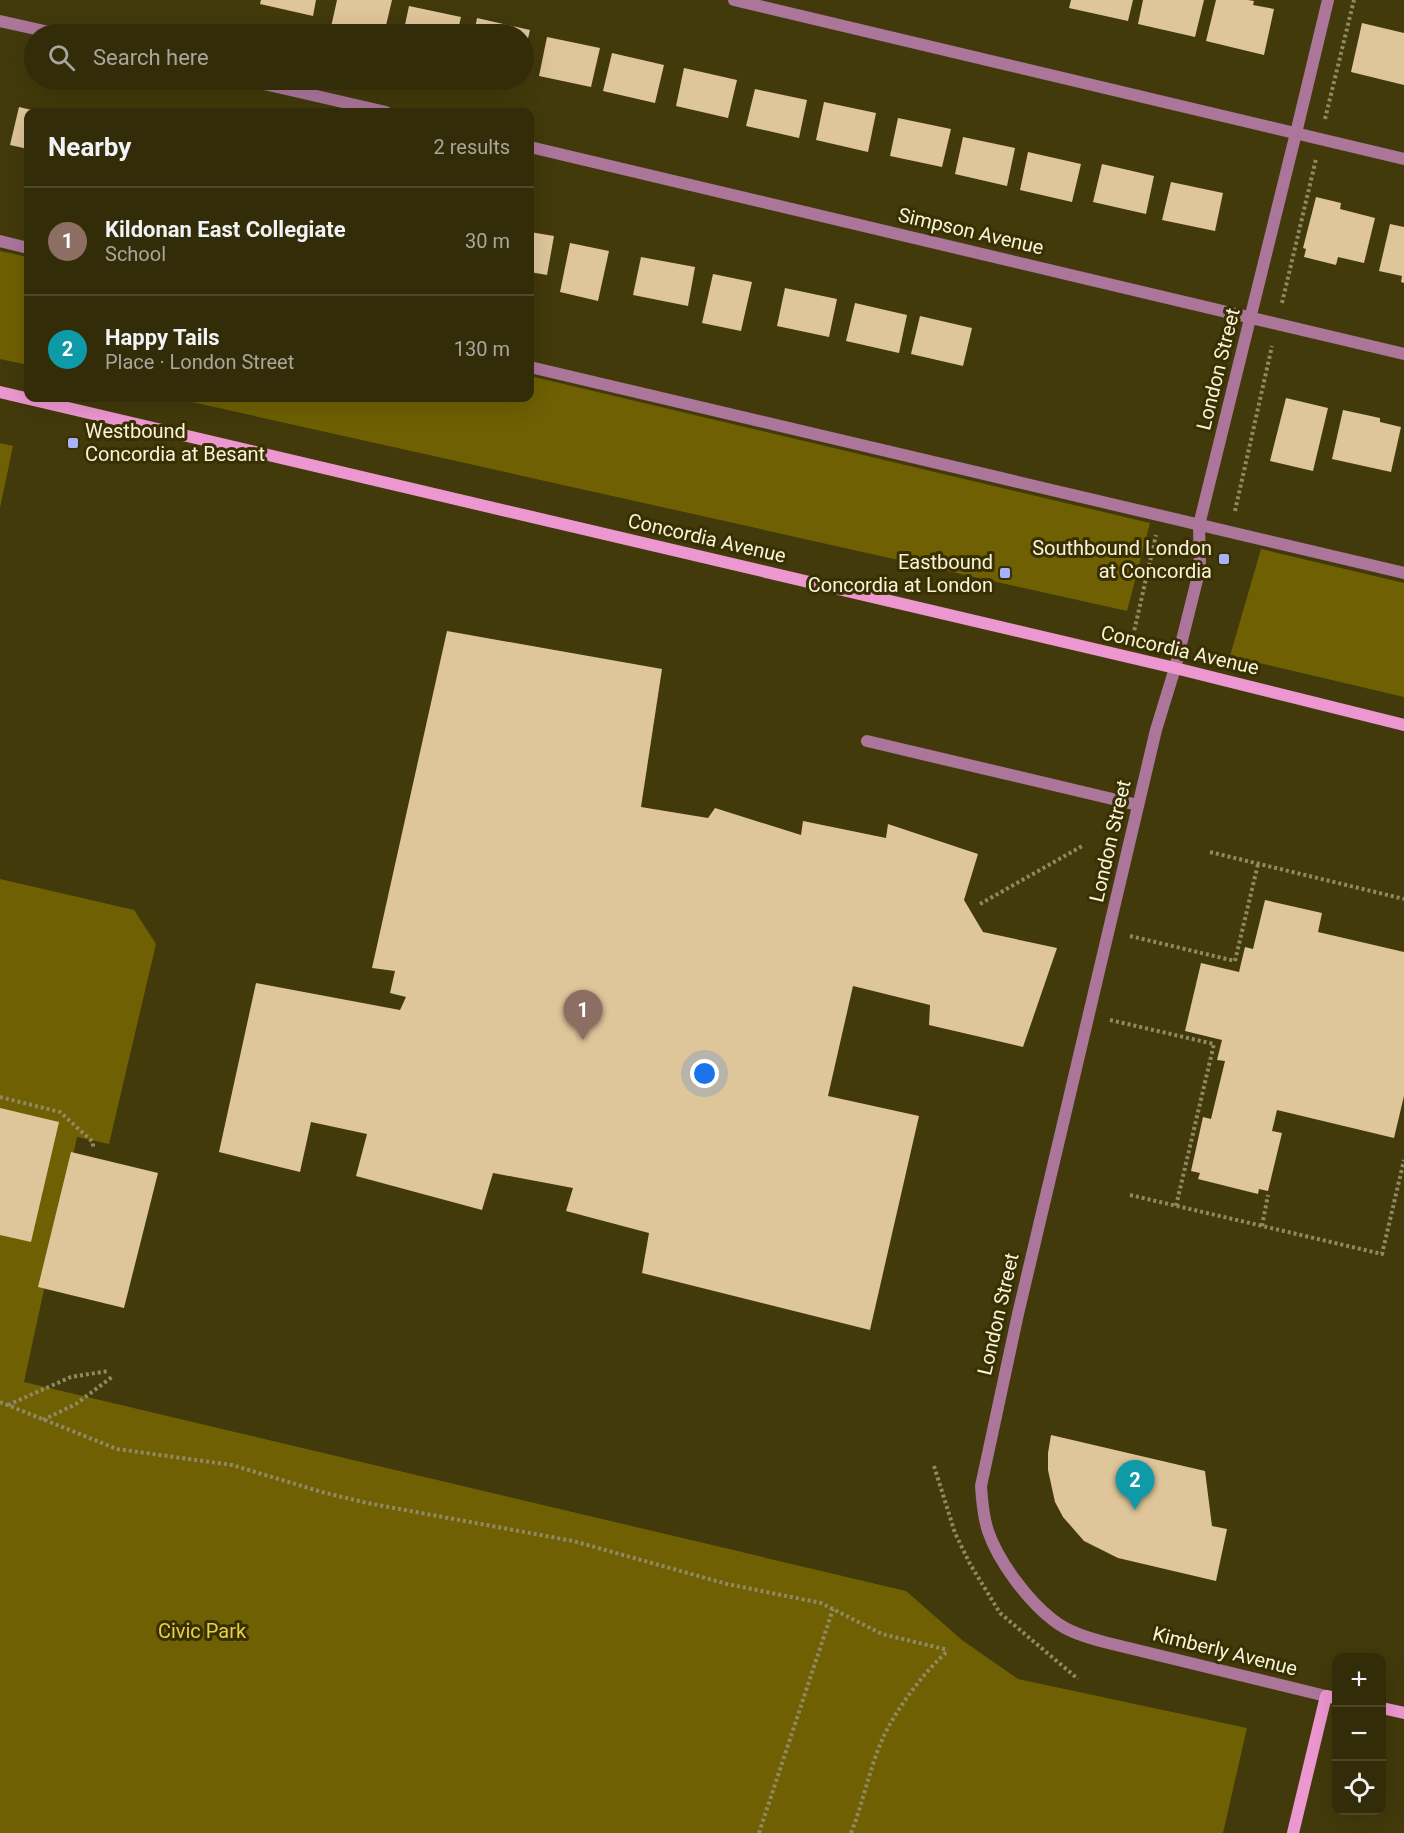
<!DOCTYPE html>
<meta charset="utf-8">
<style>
body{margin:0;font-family:Roboto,sans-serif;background:#3a3412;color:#f1f3f6}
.controls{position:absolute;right:18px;bottom:18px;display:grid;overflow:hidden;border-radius:12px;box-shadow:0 6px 24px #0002}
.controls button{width:54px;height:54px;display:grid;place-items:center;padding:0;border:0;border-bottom:2px solid #4d4829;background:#322c08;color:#f1f3f6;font:30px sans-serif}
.you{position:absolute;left:705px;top:1074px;width:21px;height:21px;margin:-15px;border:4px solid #fff;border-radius:50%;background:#1a73e8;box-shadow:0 0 0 9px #1a73e833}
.badge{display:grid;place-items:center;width:39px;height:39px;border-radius:50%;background:#a9b0fc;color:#fff;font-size:20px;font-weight:700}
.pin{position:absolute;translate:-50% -50px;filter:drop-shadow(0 2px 3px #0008)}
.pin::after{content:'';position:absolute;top:32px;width:21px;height:18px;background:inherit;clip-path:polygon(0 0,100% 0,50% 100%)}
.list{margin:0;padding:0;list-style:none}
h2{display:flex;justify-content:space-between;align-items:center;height:78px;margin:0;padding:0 24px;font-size:26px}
h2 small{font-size:20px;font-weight:400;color:#a8a79c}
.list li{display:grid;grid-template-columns:39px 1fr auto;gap:18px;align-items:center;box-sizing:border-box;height:108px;padding:0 24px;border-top:2px solid #4d4829}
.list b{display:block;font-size:22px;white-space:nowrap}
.list p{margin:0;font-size:20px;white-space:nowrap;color:#a8a79c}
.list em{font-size:20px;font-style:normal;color:#a8a79c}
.icon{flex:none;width:33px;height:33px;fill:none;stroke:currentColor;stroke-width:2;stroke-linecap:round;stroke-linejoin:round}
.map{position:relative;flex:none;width:1404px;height:1833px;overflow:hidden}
.search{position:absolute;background:#322c08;box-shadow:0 6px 24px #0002;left:24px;top:24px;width:510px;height:66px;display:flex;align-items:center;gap:15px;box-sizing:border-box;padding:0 21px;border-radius:33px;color:#a8a79c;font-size:22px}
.panel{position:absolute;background:#322c08;box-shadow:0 6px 24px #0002;left:24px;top:108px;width:510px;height:294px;border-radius:12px}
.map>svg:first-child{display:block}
</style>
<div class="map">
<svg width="1404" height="1833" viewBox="0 0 1404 1833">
<rect width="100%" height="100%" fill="#423a0b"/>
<path fill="#6e6003" d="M0,251L28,257V365L0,359Z
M530,376L1150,523L1127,611L174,398H530Z
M0,443L13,446L0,508Z
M1261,549L1404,583V697L1230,656Z
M0,879L134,910L156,944L109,1144L77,1137L24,1382L906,1591L962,1640L1018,1679L1247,1728L1223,1833H0Z"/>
<path fill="#dfc59a" d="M261,0H316L313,16L260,4Z
M337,0H392L384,34H364L331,27Z
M1071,0H1133L1128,21L1069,8Z
M1143,0H1204L1195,37L1138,24Z
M1216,0H1248L1254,1L1253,5L1274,9L1264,55L1206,41Z
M409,6L461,17L457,34H403Z
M477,18L530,30L524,55V34H474Z
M1362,23L1404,33V85L1351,72Z
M547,37L600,48L591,87L539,76Z
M612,53L664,65L655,103L603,91Z
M684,68L737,80L728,118L676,106Z
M755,89L807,100L799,138L746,126Z
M824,102L876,113L868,152L816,140Z
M19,107L40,112H28V149L10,145Z
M898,118L951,129L942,167L890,156Z
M963,137L1015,148L1007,186L955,174Z
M1028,152L1081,164L1072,202L1020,190Z
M1102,164L1154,176L1146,214L1093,202Z
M1171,182L1223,193L1215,231L1162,220Z
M1316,197L1341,203L1340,209L1375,218L1364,263L1338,257L1336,265L1304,257L1306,249L1303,248Z
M1390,224L1404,227V283L1401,282L1402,276L1379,271Z
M530,232L554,236L547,275L530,272Z
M570,243L609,251L598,301L560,292Z
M641,257L695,267L688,306L633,295Z
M713,274L752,282L741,331L702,323Z
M785,288L837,299L829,337L777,326Z
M855,303L907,315L899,353L846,341Z
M920,316L972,328L963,366L911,354Z
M1286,398L1328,408L1313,471L1270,461Z
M1343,410L1380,418V422L1401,427L1391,472L1332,459Z
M447,631L662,669L641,807L708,818L715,808L801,835L803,821L886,838L888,824L978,854L964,900L983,932L1057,948L1023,1047L929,1025L930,1005L853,986L828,1096L919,1116L870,1330L642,1273L649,1233L566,1211L573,1188L493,1173L482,1210L356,1176L367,1134L311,1122L300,1172L219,1152L256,983L400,1010L406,997L390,993L395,971L372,968Z
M1265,900L1322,913L1318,932L1404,952V1096L1394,1138L1277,1110L1272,1131L1282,1133L1268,1191L1259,1189L1258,1194L1198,1179L1200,1173L1191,1171L1203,1117L1211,1119L1225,1061L1217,1060L1222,1040L1185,1031L1201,963L1239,972L1245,947L1253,949Z
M0,1108L59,1122L31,1242L0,1235Z
M71,1152L158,1173L124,1308L38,1287Z
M1051,1435L1205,1471L1212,1526L1227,1529L1216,1581L1118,1558L1084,1541L1063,1517L1055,1502L1048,1470V1453Z"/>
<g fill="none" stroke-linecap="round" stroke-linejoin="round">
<path stroke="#908964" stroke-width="4" stroke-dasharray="3 3" stroke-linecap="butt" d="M1325,119L1354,0
M1282,303L1316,159
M1235,511L1272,346
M1133,636L1156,535
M1210,852L1404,899
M980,904L1084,845
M1130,936L1235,961L1258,864
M1110,1020L1214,1044L1176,1206
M0,1097L60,1112L93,1142V1148
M1130,1195L1382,1254L1404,1160
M1262,1226L1268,1195
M0,1402L117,1449L232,1465L322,1492L367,1503L573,1541L727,1584L821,1603L882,1634L948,1650
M8,1405L71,1377L108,1371
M43,1420L76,1404L112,1377
M934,1466L955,1533L970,1564L1000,1613L1078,1679
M759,1833L833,1609
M851,1833C863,1803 869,1770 882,1740C894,1712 925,1670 948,1651"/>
<path stroke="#ac769b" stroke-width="12" d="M734,0L1404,159
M0,241L28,248
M530,367L1404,573
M867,741L1138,805"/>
<path stroke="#ac769b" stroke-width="12" d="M0,21L58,34
M247,80L386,112
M530,147L1404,354
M1326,1696L1104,1642C1086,1637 1068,1632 1053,1620C1028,1601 998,1561 988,1531C983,1516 982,1502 981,1486L1018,1314L1156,730L1175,668L1200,568L1199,525L1296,133L1328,0"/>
<path stroke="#ed97d1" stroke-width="12" d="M0,392L1175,668L1404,725
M1382,1708L1404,1713
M1293,1833L1326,1696L1336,1698"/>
</g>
<g fill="#a9b0fc" stroke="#383000" stroke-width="2">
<rect x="67" y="437" width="12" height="12" rx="3"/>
<rect x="1218" y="553" width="12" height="12" rx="3"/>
<rect x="999" y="567" width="12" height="12" rx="3"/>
</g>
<g text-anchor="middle" stroke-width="6" stroke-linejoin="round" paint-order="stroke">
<g font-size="20" fill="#f8f4dc" stroke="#383000">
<text transform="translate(971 231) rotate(13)" y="7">Simpson Avenue</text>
<text transform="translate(1218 369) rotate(-76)" y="7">London Street</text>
<text transform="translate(707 538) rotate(13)" y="7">Concordia Avenue</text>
<text transform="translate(1180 650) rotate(13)" y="7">Concordia Avenue</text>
<text transform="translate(1110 841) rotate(-77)" y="7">London Street</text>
<text transform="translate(998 1314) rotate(-77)" y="7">London Street</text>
<text transform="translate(1225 1651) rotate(14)" y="7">Kimberly Avenue</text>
</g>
<g font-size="20" fill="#f8f4dc" stroke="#383000" text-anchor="end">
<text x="85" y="438" text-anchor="start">Westbound<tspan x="85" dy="23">Concordia at Besant</tspan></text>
<text x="1212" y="555">Southbound London<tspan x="1212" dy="23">at Concordia</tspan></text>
<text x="993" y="569">Eastbound<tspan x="993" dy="23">Concordia at London</tspan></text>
</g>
<g font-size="20" fill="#e8d145" stroke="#383000">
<text x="202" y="1638">Civic Park</text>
</g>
</g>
</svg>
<div class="controls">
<button>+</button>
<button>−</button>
<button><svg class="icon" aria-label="locate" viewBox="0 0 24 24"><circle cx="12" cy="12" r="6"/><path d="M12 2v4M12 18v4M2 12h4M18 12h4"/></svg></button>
</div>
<div class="you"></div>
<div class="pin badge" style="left:583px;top:1040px;background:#8d6e63">1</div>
<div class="pin badge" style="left:1135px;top:1510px;background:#0f9aa8">2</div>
<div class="search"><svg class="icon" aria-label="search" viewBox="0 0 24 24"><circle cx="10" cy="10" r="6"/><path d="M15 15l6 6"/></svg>Search here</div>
<section class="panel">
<h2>Nearby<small>2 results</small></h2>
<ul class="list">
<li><span class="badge" style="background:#8d6e63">1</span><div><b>Kildonan East Collegiate</b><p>School</p></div><em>30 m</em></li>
<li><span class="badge" style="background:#0f9aa8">2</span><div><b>Happy Tails</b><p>Place · London Street</p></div><em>130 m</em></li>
</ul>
</section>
</div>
